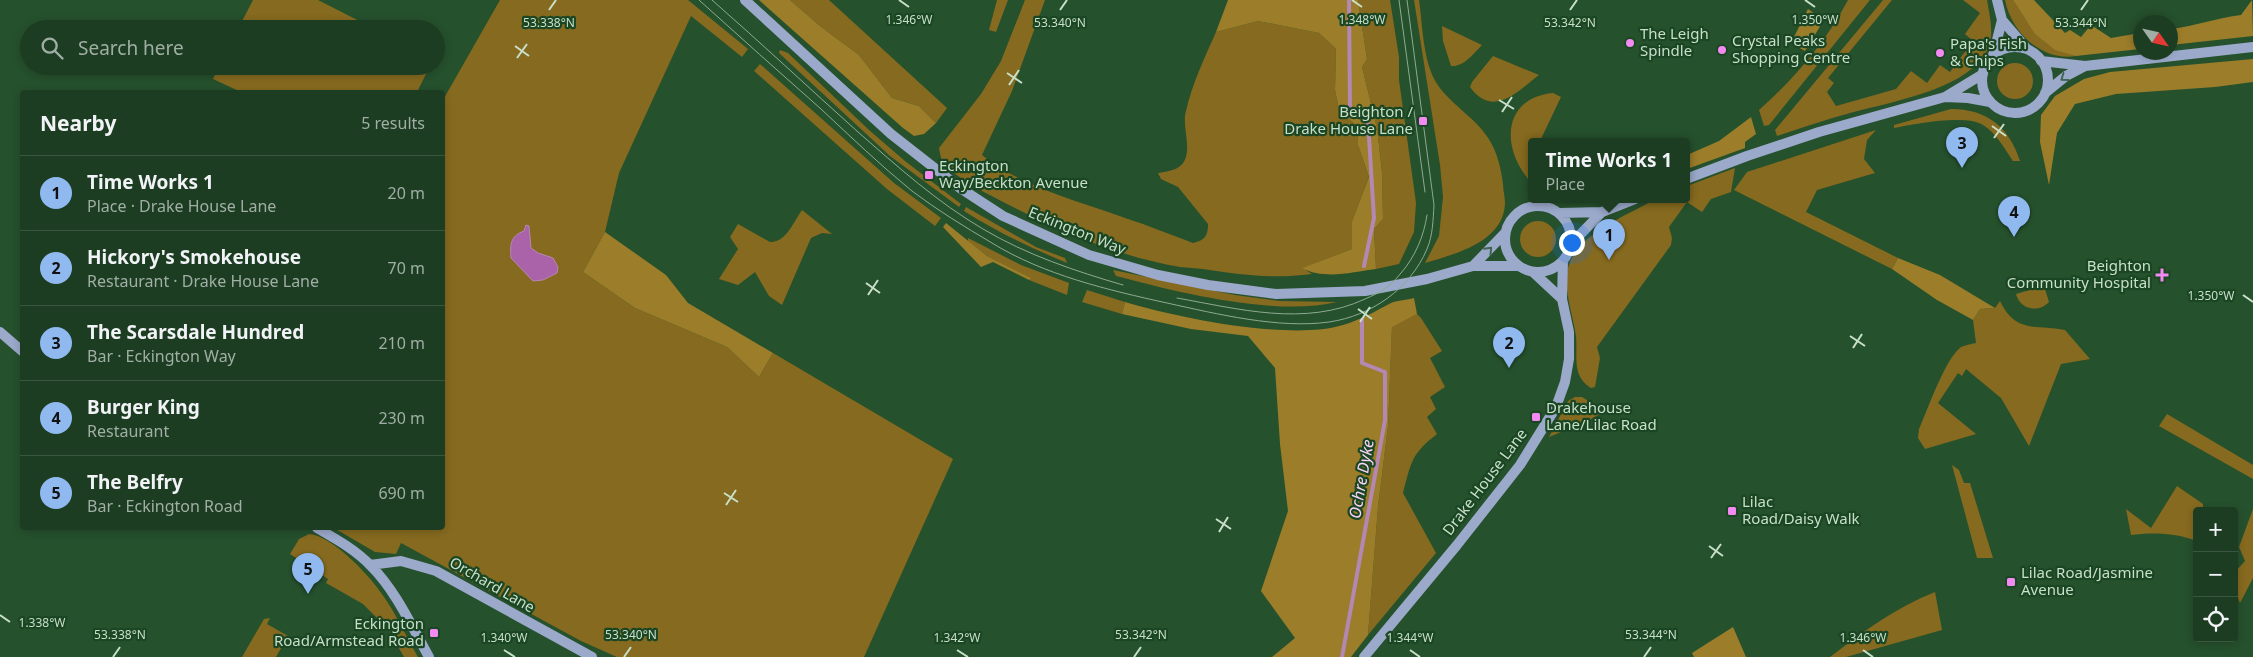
<!DOCTYPE html>
<meta charset="utf-8">
<style>
body{margin:0;font-family:"Noto Sans",sans-serif;background:#29482f;color:#f1f3f6}
.controls{position:absolute;right:15px;bottom:15px;display:grid;overflow:hidden;border-radius:5px;box-shadow:0 2px 8px #0003}
.controls button{width:45px;height:45px;display:grid;place-items:center;padding:0;border:0;border-bottom:1px solid #3a5640;background:#1c3d22;color:#f1f3f6;font:25px sans-serif}
.compass{position:absolute;left:2133px;top:15px;width:45px;height:45px;border-radius:50%;background:#1c3d22;box-shadow:0 2px 8px #0003;rotate:124deg}
.you{position:absolute;left:1571px;top:242px;width:18px;height:18px;margin:-12px;border:4px solid #fff;border-radius:50%;background:#1a73e8;box-shadow:0 0 0 8px #1a73e833}
.badge{display:grid;place-items:center;width:32px;height:32px;border-radius:50%;background:#90b9f0;color:#111;font-size:16px;font-weight:700}
.pin{position:absolute;translate:-50% -41px;filter:drop-shadow(0 1px 2px #0008)}
.pin::after{content:'';position:absolute;top:26px;width:18px;height:15px;background:inherit;clip-path:polygon(0 0,100% 0,50% 100%)}
.popup{position:absolute;left:1528px;top:138px;width:162px;height:65px;box-sizing:border-box;display:grid;place-content:center;border-radius:5px;background:#1c3d22;filter:drop-shadow(0 1px 4px #0005);font-size:16px;white-space:nowrap;color:#a0aea5}
.popup b{font-size:19px;color:#f1f3f6}
.popup::after{content:'';position:absolute;left:50%;top:100%;margin-left:-10px;border:10px solid transparent;border-top-color:#1c3d22}
.list{margin:0;padding:0;list-style:none}
h2{display:flex;justify-content:space-between;align-items:center;height:65px;margin:0;padding:0 20px;font-size:21px}
h2 small{font-size:16px;font-weight:400;color:#a0aea5}
.list li{display:grid;grid-template-columns:32px 1fr auto;gap:15px;align-items:center;box-sizing:border-box;height:75px;padding:0 20px;border-top:1px solid #3a5640}
.list b{display:block;font-size:19px;white-space:nowrap}
.list p{margin:0;font-size:16px;white-space:nowrap;color:#a0aea5}
.list em{font-size:16px;font-style:normal;color:#a0aea5}
.icon{flex:none;width:28px;height:28px;fill:none;stroke:currentColor;stroke-width:2;stroke-linecap:round;stroke-linejoin:round}
.map{position:relative;flex:none;width:2253px;height:657px;overflow:hidden}
.search{position:absolute;background:#1c3d22;box-shadow:0 2px 8px #0003;left:20px;top:20px;width:425px;height:55px;display:flex;align-items:center;gap:12px;box-sizing:border-box;padding:0 18px;border-radius:28px;color:#a0aea5;font-size:19px}
.panel{position:absolute;background:#1c3d22;box-shadow:0 2px 8px #0003;left:20px;top:90px;width:425px;height:440px;border-radius:5px}
.map>svg:first-child{display:block}
</style>
<div class="map">
<svg width="2253" height="657" viewBox="0 0 2253 657">
<rect width="100%" height="100%" fill="#26512d"/>
<path fill="#866a1f" d="M253,0H318L375,29H238Z
M500,0H688L748,49L742,57L691,16L619,173L605,232L583,272L635,308L727,347L759,377L773,353L953,459L864,657H617L581,641L401,543L396,554L375,552L334,528H442L443,100Z
M790,0H829L947,108L936,123L919,106L892,98L859,55L820,26Z
M997,0H1008L996,32L989,30Z
M1025,0H1045L1012,91L982,155C1021,187 1081,202 1128,219C1150,226 1171,235 1193,243C1205,240 1208,236 1208,224L1178,187L1161,179L1158,173C1170,171 1182,170 1186,157C1190,142 1182,125 1186,111C1192,84 1205,57 1216,32L1258,21L1319,33L1336,49L1335,90L1339,110L1358,127V145L1369,177L1352,221V249L1303,268L1312,274C1271,279 1244,275 1203,269C1195,268 1188,268 1180,267C1122,257 1065,234 1013,207C988,194 962,182 942,163L939,148L981,94L1001,61Z
M1358,0H1390L1399,57V80L1416,203L1414,232L1399,264L1376,269L1374,229L1383,219L1382,172L1377,128L1362,67L1367,59Z
M1414,0H1419C1422,21 1423,52 1431,72C1441,98 1467,111 1483,131C1496,147 1500,163 1503,184C1503,190 1505,197 1505,203C1504,242 1455,254 1425,263L1439,236L1443,197L1440,165Z
M1848,0H1870L1769,125L1764,126L1759,110C1795,78 1825,43 1848,0Z
M1883,0H1892L1828,78L1834,83L1827,92L1836,106L1896,89L1911,71L1927,83L1940,65L1950,72L1973,41L1965,34L1980,13L1963,0H1987C1990,18 1996,39 1984,56C1959,91 1890,102 1850,113C1825,120 1801,128 1777,136L1775,130Z
M2005,0H2013C2025,18 2035,37 2054,48C2061,53 2069,51 2076,56C2042,62 2011,32 2005,0Z
M1442,26L1482,45C1473,54 1464,67 1451,66L1443,41Z
M780,50L788,53L869,130L905,161L961,204L959,207L890,156L779,53Z
M1493,56L1539,75C1518,91 1493,119 1470,87L1472,82Z
M1997 81a18 18 0 1 1 36 0a18 18 0 1 1-36 0Z
M760,64L894,183L941,218L935,226L887,189L754,71Z
M219,66H430L417,92H241L213,79Z
M1553,93L1561,97L1540,141H1532L1531,182C1501,150 1501,98 1553,93Z
M1951,109C1987,109 2009,127 2020,161H2013C2004,148 1997,134 1983,125C1966,114 1914,124 1894,128V125Z
M1876,130L1867,140L1864,159L1875,173L1817,190L1806,212L1898,258L1892,269L1734,190L1747,172Z
M1735,168L1731,192L1711,199L1702,212L1687,202L1669,227L1672,238L1671,245L1597,347L1600,358L1595,387L1591,388C1571,375 1578,357 1576,336C1573,315 1563,290 1568,268C1576,238 1614,221 1639,208C1645,205 1653,200 1660,199C1668,198 1678,199 1686,199L1687,186Z
M966,207L1036,247L1065,258L1067,263C1031,248 997,232 964,211Z
M802,210L832,234L822,233L811,238L782,305L769,296L755,272L738,285L719,279L738,249L730,237L738,224L770,242C786,243 794,221 802,210Z
M1520 239a18 18 0 1 1 36 0a18 18 0 1 1-36 0Z
M968,238L1021,265L1069,283L1067,295L1029,280L1030,278L987,256L968,241Z
M1113,270L1235,295L1280,301L1337,302C1276,317 1177,292 1116,276Z
M2044,286L2049,302C2039,313 2020,310 2016,294Z
M1087,290L1125,302L1122,314L1082,302Z
M2000,301C2016,334 2035,324 2065,330L2090,359L2061,364L2029,446L2001,398L1966,369L1962,376L1958,373L1938,403L1976,434L1925,449L1918,438L1919,429C1928,409 1945,359 1961,347C1965,345 1971,344 1976,343L1973,320L1980,309L1995,308Z
M1417,314L1421,318L1442,351L1430,358L1445,387L1430,397L1436,409L1427,417L1437,434C1411,454 1411,463 1403,493L1436,553L1368,635L1378,507L1388,426L1392,326Z
M1575,397H1582L1605,411L1588,421L1549,437L1568,401Z
M2167,414L2253,465V479L2159,426Z
M1952,465L1959,470L1964,483H1970L1993,558H1977Z
M2177,486L2203,504V511H2197V541C2177,533 2152,532 2131,535L2126,509L2151,528Z
M2253,509V578L2240,603L2234,588V573L2245,561L2239,547Z
M309,534C334,536 373,579 386,600C398,618 407,638 418,657H404L388,629L363,604L326,583L328,579L290,554L299,539Z
M1935,592L1942,630L1846,657H1830C1864,631 1895,608 1935,592Z
M270,618L267,624L288,636L276,657H242L264,619Z"/>
<path fill="#9c7d2a" d="M759,0H790L820,26L859,55L892,98L919,106L936,123L924,134L914,136L903,128Z
M1228,0H1358L1367,59L1362,67L1377,128L1382,172L1383,219L1374,229L1376,269C1353,272 1324,280 1302,268L1352,249V221L1369,177L1358,145V127L1339,110L1335,90L1336,49L1319,33L1258,21L1216,32Z
M2013,0H2034L2065,33L2070,30L2081,37L2091,25L2111,38L2140,33V49L2076,56L2055,50L2035,34Z
M2252,0L2253,36L2171,45V29C2195,26 2217,18 2241,15Z
M1808,9L1824,20L1805,51L1791,43Z
M2253,59V82L2215,87L2116,94L2075,104L2057,133L2049,185L2040,142L2041,115L2055,96L2084,79L2110,72Z
M1751,117L1756,134L1745,142V148L1687,169V155L1719,141Z
M946,223L987,256L1031,278L1029,280L993,262L981,267L943,227Z
M605,232L666,275L688,303L773,353L759,377L727,347L635,308L583,272Z
M1898,258L1940,275L1995,308L1980,309L1973,320L1937,300L1892,269Z
M1414,298L1417,314L1392,327L1388,426L1378,507L1368,635L1351,657H1272L1295,638L1261,591L1288,511L1280,444L1275,368L1248,336L1191,329L1122,314L1125,302C1178,318 1291,341 1343,325C1360,320 1376,311 1391,303C1398,300 1407,300 1414,298Z
M1733,627L1746,657H1694L1692,653Z"/>
<path fill="#aa62a9" stroke="#b388b3" d="M526,225L529,226L531,248L538,253L553,258L558,267L557,273L543,280L533,281L511,258C510,245 510,236 524,231Z"/>
<g fill="none" stroke-linecap="round" stroke-linejoin="round">
<path stroke="#b388b3" stroke-width="4" d="M1349,0L1350,109L1368,121L1374,218L1364,266
M1342,657L1385,420V372L1362,363V320"/>
<path stroke="#9ba9cb" stroke-width="10" d="M745,0L891,134L960,188L1003,216L1089,255L1158,275L1208,285L1276,294L1365,291L1427,279L1473,266H1519
M1997,0L2002,20L2027,49
M1982 80a33 33 0 1 1 66 0a33 33 0 1 1-66 0Z
M1993,56L2002,20
M2041,61L2085,66L2253,47
M2045,93L2066,76L2085,66
M1945,97L1968,98L1990,102
M1686,179L1747,156L1819,132L1945,97L1983,74
M1505 239a33 33 0 1 1 66 0a33 33 0 1 1-66 0Z
M1560,213L1602,212L1635,199
M1571,244L1602,212
M1473,266L1505,233
M1533,272L1562,299
M0,332L22,351
M317,528C336,539 356,550 371,566C396,591 412,627 429,657
M370,565L401,561L436,571L592,657
M1364,657L1457,545L1520,465L1556,407L1565,382L1569,359V332L1562,299L1563,261"/>
<path stroke="#8dab91" stroke-width="1" d="M699,0C739,36 780,73 821,109C851,137 880,165 912,191C937,210 965,227 992,243C1044,275 1108,290 1167,303C1217,314 1279,329 1329,322C1371,316 1410,289 1427,249C1433,235 1433,220 1434,205L1407,0
M712,0C761,43 809,88 858,132C898,167 937,202 983,229C1027,255 1075,271 1123,285
M1399,0L1425,192
M1177,298C1239,309 1305,327 1365,299C1381,292 1389,288 1401,273C1415,257 1424,236 1427,215"/>
</g>
<defs><path id="oneway-chevron" d="M-2-3.5L2.5 0L-2 3.5" fill="none" stroke-width="1.6" stroke-linecap="round" stroke-linejoin="round" transform="scale(1.25)"/></defs>
<g stroke="#416455">
<use href="#oneway-chevron" transform="translate(2064 78) rotate(144)"/>
<use href="#oneway-chevron" transform="translate(1489 250) rotate(-46)"/>
</g>
<path fill="none" stroke="#c8dfca" stroke-width="2" d="M899,0L909,7M1352,0L1362,7M1805,0L1815,7M549,10L556,0M1060,10L1067,0M1570,10L1577,0M2081,10L2088,0M515,46L529,56M517,58L527,44M1007,73L1022,83M1009,85L1019,70M1499,100L1514,109M1502,112L1512,97M1992,126L2006,136M1994,138L2004,124M866,283L880,293M868,295L878,280M2243,295L2253,302M1358,309L1372,319M1360,322L1370,307M1850,336L1865,346M1853,348L1862,334M724,493L738,502M726,505L736,490M1216,519L1231,529M1219,532L1228,517M1709,546L1723,556M1711,558L1721,544M0,615L10,622M504,650L515,657M957,650L968,657M1410,650L1420,657M1863,650L1873,657M113,657L120,647M624,657L631,647M1134,657L1141,647M1644,657L1651,647"/>
<g fill="#f38af2" stroke="#1b4623" stroke-width="2">
<circle cx="1630" cy="43" r="5"/>
<circle cx="1722" cy="50" r="5"/>
<circle cx="1940" cy="53" r="5"/>
<rect x="1418" y="116" width="10" height="10" rx="2.5"/>
<rect x="924" y="170" width="10" height="10" rx="2.5"/>
<path d="M2159.5 267.5h5v5h5v5h-5v5h-5v-5h-5v-5h5z"/>
<rect x="1531" y="412" width="10" height="10" rx="2.5"/>
<rect x="1727" y="506" width="10" height="10" rx="2.5"/>
<rect x="2006" y="577" width="10" height="10" rx="2.5"/>
<rect x="429" y="628" width="10" height="10" rx="2.5"/>
</g>
<g text-anchor="middle" stroke-width="4.5" stroke-linejoin="round" paint-order="stroke">
<g font-size="15" fill="#c8dfca" stroke="#1b4623" text-anchor="start">
<text x="1640" y="39">The Leigh<tspan x="1640" dy="17">Spindle</tspan></text>
<text x="1732" y="46">Crystal Peaks<tspan x="1732" dy="17">Shopping Centre</tspan></text>
<text x="1950" y="49">Papa's Fish<tspan x="1950" dy="17">&amp; Chips</tspan></text>
<text x="1413" y="117" text-anchor="end">Beighton /<tspan x="1413" dy="17">Drake House Lane</tspan></text>
<text x="939" y="171">Eckington<tspan x="939" dy="17">Way/Beckton Avenue</tspan></text>
<text x="2151" y="271" text-anchor="end">Beighton<tspan x="2151" dy="17">Community Hospital</tspan></text>
<text x="1546" y="413">Drakehouse<tspan x="1546" dy="17">Lane/Lilac Road</tspan></text>
<text x="1742" y="507">Lilac<tspan x="1742" dy="17">Road/Daisy Walk</tspan></text>
<text x="2021" y="578">Lilac Road/Jasmine<tspan x="2021" dy="17">Avenue</tspan></text>
<text x="424" y="629" text-anchor="end">Eckington<tspan x="424" dy="17">Road/Armstead Road</tspan></text>
</g>
<g font-size="15" fill="#c8dfca" stroke="#1b4623">
<text transform="translate(1077 231) rotate(22)" y="5">Eckington Way</text>
<text transform="translate(1485 482) rotate(-53)" y="5">Drake House Lane</text>
<text transform="translate(492 585) rotate(30)" y="5">Orchard Lane</text>
</g>
<g font-size="16" font-style="italic" fill="#fcd5fa" stroke="#1b4623">
<text transform="translate(1361 479) rotate(-80)" y="6">Ochre Dyke</text>
</g>
</g>
<g font-size="12" text-anchor="middle" fill="#c8dfca" stroke="#1b4623" stroke-width="4.5" stroke-linejoin="round" paint-order="stroke">
<text x="1362" y="24">1.348°W</text>
<text x="1815" y="24">1.350°W</text>
<text x="909" y="24">1.346°W</text>
<text x="549" y="27">53.338°N</text>
<text x="1060" y="27">53.340°N</text>
<text x="1570" y="27">53.342°N</text>
<text x="2081" y="27">53.344°N</text>
<text x="2211" y="300">1.350°W</text>
<text x="42" y="627">1.338°W</text>
<text x="120" y="639">53.338°N</text>
<text x="631" y="639">53.340°N</text>
<text x="1141" y="639">53.342°N</text>
<text x="1651" y="639">53.344°N</text>
<text x="504" y="642">1.340°W</text>
<text x="957" y="642">1.342°W</text>
<text x="1410" y="642">1.344°W</text>
<text x="1863" y="642">1.346°W</text>
</g>
</svg>
<div class="controls">
<button>+</button>
<button>−</button>
<button><svg class="icon" aria-label="locate" viewBox="0 0 24 24"><circle cx="12" cy="12" r="6"/><path d="M12 2v4M12 18v4M2 12h4M18 12h4"/></svg></button>
</div>
<svg class="compass" viewBox="-18 -18 36 36"><path d="M0-13l5 13h-10z" fill="#e53935"/><path d="M0 13l5-13h-10z" fill="#a0aea5"/></svg>
<div class="you"></div>
<div class="pin badge" style="left:1609px;top:260px">1</div>
<div class="popup"><b>Time Works 1</b>Place</div>
<div class="pin badge" style="left:1509px;top:368px">2</div>
<div class="pin badge" style="left:1962px;top:168px">3</div>
<div class="pin badge" style="left:2014px;top:237px">4</div>
<div class="pin badge" style="left:308px;top:594px">5</div>
<div class="search"><svg class="icon" aria-label="search" viewBox="0 0 24 24"><circle cx="10" cy="10" r="6"/><path d="M15 15l6 6"/></svg>Search here</div>
<section class="panel">
<h2>Nearby<small>5 results</small></h2>
<ul class="list">
<li><span class="badge">1</span><div><b>Time Works 1</b><p>Place · Drake House Lane</p></div><em>20 m</em></li>
<li><span class="badge">2</span><div><b>Hickory's Smokehouse</b><p>Restaurant · Drake House Lane</p></div><em>70 m</em></li>
<li><span class="badge">3</span><div><b>The Scarsdale Hundred</b><p>Bar · Eckington Way</p></div><em>210 m</em></li>
<li><span class="badge">4</span><div><b>Burger King</b><p>Restaurant</p></div><em>230 m</em></li>
<li><span class="badge">5</span><div><b>The Belfry</b><p>Bar · Eckington Road</p></div><em>690 m</em></li>
</ul>
</section>
</div>
